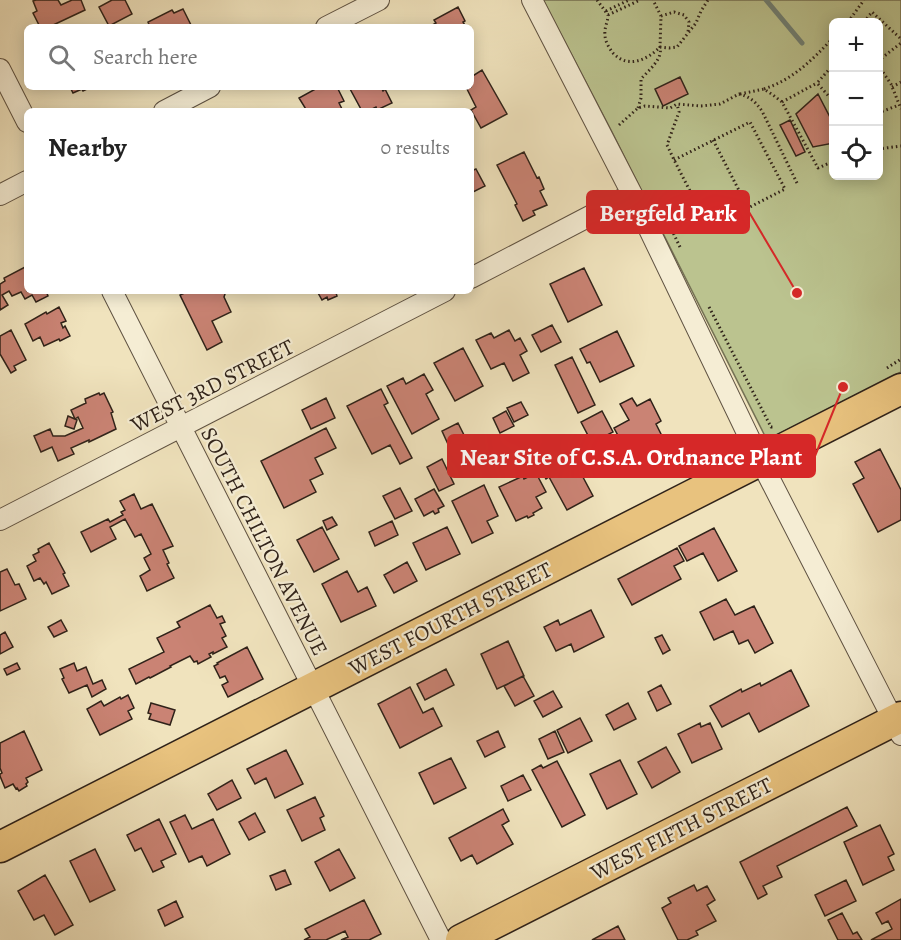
<!DOCTYPE html>
<meta charset="utf-8">
<style>
body{margin:0;font-family:Alegreya,serif;background:#f2f2f2;color:#222}
.controls{position:absolute;right:18px;top:18px;display:grid;overflow:hidden;border-radius:9px;box-shadow:0 3px 15px #0003}
.controls button{width:54px;height:54px;display:grid;place-items:center;padding:0;border:0;border-bottom:2px solid #e0e0e0;background:#fff;color:#222;font:30px sans-serif}
.list{margin:0;padding:0;list-style:none}
h2{display:flex;justify-content:space-between;align-items:center;height:78px;margin:0;padding:0 24px;font-size:26px}
h2 small{font-size:20px;font-weight:400;color:#767676}
.icon{flex:none;width:33px;height:33px;fill:none;stroke:currentColor;stroke-width:2;stroke-linecap:round;stroke-linejoin:round}
.map{position:relative;flex:none;width:901px;height:940px;overflow:hidden}
.search{position:absolute;background:#fff;box-shadow:0 3px 15px #0003;left:24px;top:24px;width:450px;height:66px;display:flex;align-items:center;gap:15px;box-sizing:border-box;padding:0 21px;border-radius:9px;color:#767676;font-size:22px}
.panel{position:absolute;background:#fff;box-shadow:0 3px 15px #0003;left:24px;top:108px;width:450px;height:186px;border-radius:9px}
.map>svg:first-child{display:block}
</style>
<div class="map">
<svg width="901" height="940" viewBox="0 0 901 940">
<rect width="100%" height="100%" fill="#f0e3bd"/>
<filter id="stains"><feTurbulence type="fractalNoise" baseFrequency=".00333" numOctaves="4"/><feColorMatrix values="0 0 0 0 .2 0 0 0 0 .09 0 0 0 0 .02 0 0 0 .5 -.17"/></filter>
<radialGradient id="worn" r=".72"><stop offset=".6" stop-color="#630" stop-opacity="0"/><stop offset="1" stop-color="#630" stop-opacity=".3"/></radialGradient>
<path fill="#bbc38f" stroke="#757254" stroke-width="1.5" fill-rule="evenodd" d="M543,0H901V372L767,440L611,130ZM834,22H878V176H834Z"/>
<g fill="none" stroke-linecap="round" stroke-linejoin="round">
<path stroke="#6f8075" stroke-width="5" d="M766,0L802,43"/>
</g>
<path fill="#ca8374" stroke="#2f2219" stroke-width="1.5" d="M36,0H58L61,5L72,0H81L85,10L49,27H40L33,13L37,11L33,1Z
M112,0H125L132,14L109,26L99,7Z
M458,7L465,21L463,22L466,27H429L436,23L434,20Z
M183,9L192,27H150L148,22L172,10L174,13Z
M482,70L507,114L481,128L471,110L476,107L466,87H471V77Z
M680,77L688,94L663,106L655,89Z
M70,87H91L83,91L82,89L73,93Z
M319,87H337L344,101L339,103L343,111H307L299,98Z
M349,87H381L383,91L385,89L392,103L377,110L376,107L368,111H362Z
M818,94L834,125V143L813,147L796,114Z
M790,120L805,152L796,156L780,125Z
M524,152L537,178L539,177L544,189L540,191L547,205L533,211L535,215L523,221L515,205L517,204L497,165Z
M476,169L485,186L471,193V171Z
M27,266V291H46L48,296L36,302L32,295L25,299L21,292L12,296L9,291L2,295L8,305L0,310V284L5,281L4,278Z
M584,268L602,305L568,322L550,284Z
M189,291H199L200,293L203,291H226L224,297L231,312L212,321L222,342L207,350L180,295Z
M317,291H340L336,293L337,296L328,300L327,297L322,300Z
M59,307L66,321L61,323L63,328L65,326L70,336L60,341L59,339L44,346L40,337L33,341L25,324L46,312L47,314Z
M552,325L561,342L541,352L532,335Z
M11,330L26,360L14,366L16,370L11,373L0,354V336Z
M509,330L515,341L520,338L527,351L520,355L529,373L513,381L504,363L491,369L476,340L491,333L494,338Z
M617,331L634,366L600,382L590,362L587,363L580,349Z
M463,348L483,386L455,401L434,363Z
M572,357L595,405L578,413L555,365Z
M424,374L433,390L426,394L439,419L412,434L387,386L403,378L406,384Z
M381,389L388,403L384,405L412,458L400,464L390,445L372,454L347,406Z
M99,393L100,395L104,393L113,412L111,413L116,429L89,442V440L71,448L74,454L58,461L52,447L41,452L34,436L50,429L53,436H65L83,428L78,417L75,419L71,410L86,403L85,399Z
M326,398L335,418L311,429L302,410Z
M632,398L637,406L650,399L661,421L656,424L670,452L648,463L634,435L621,441L614,428L629,420L620,404Z
M521,402L528,415L514,422L507,408Z
M506,411L514,426L500,433L493,418Z
M602,411L613,432L592,443L581,422Z
M68,416L77,420L74,429L65,426Z
M458,423L469,445L452,453L442,431Z
M326,428L336,448L315,458L323,474L310,480L316,492L284,508L261,461Z
M880,449L901,490V520L878,532L853,484L864,478L855,462Z
M569,451L593,496L567,510L549,477L546,479L539,467Z
M442,459L454,484L439,491L427,467Z
M536,473L546,492L536,497L542,508L533,513L534,515L528,518L527,516L516,521L499,487L523,476L524,479Z
M484,485L498,516L487,521L493,533L472,543L452,501Z
M400,488L412,511L395,519L383,496Z
M434,489L444,506L438,509L439,512L435,514L433,511L424,516L415,499Z
M134,494L141,509L152,504L173,546L163,550L169,563L167,564L174,578L147,591L140,576L150,570L144,558L151,554L141,534L135,537L125,519L110,527L116,539L91,552L81,532L108,519L110,522L123,515L121,512L125,510L120,501Z
M332,517L337,525L327,530L323,521Z
M392,521L398,535L375,546L369,532Z
M322,527L339,559L314,572L297,540Z
M447,527L460,554L426,570L413,543Z
M714,528L737,571L718,581L703,553L687,561L679,546Z
M49,543L65,573L63,574L69,586L52,594L46,582L44,584L40,578L34,581L27,566L36,561L33,555L39,552L38,549Z
M677,548L684,561L674,566L681,579L632,605L618,579Z
M407,562L417,581L394,593L384,575Z
M7,569L15,585L19,584L26,599L0,611V572Z
M347,571L358,592L367,587L376,606L341,622L322,584Z
M726,599L735,615L754,606L773,643L755,653L748,640L739,644L733,631L714,640L700,612Z
M210,605L217,618L222,616L225,622L220,624L226,636L222,638L227,647L213,654V652L209,654L211,657L198,664L197,661L194,662L190,656L170,666L171,667L150,678L149,677L136,684L129,669L164,652L157,638L180,627L177,622Z
M591,610L604,637L574,652L571,644L556,651L544,627L558,620L560,625Z
M61,620L67,631L54,637L48,627Z
M5,632L13,647L0,654V635Z
M662,635L670,650L663,654L655,638Z
M508,641L524,676L497,689L481,654Z
M247,647L263,679L228,697L222,685L228,682L225,676L220,678L214,666L218,664L217,663Z
M17,663L20,669L7,675L4,669Z
M74,663L77,671L86,667L93,684L102,680L106,689L92,697L87,685L69,693L62,679L64,678L60,669Z
M446,669L454,685L425,700L417,684Z
M791,670L809,706L759,732L749,713L722,727L710,706L741,689L742,692L760,683L761,686Z
M523,676L534,696L515,706L504,686Z
M661,685L671,704L657,711L648,692Z
M410,687L423,713L433,708L442,726L400,748L378,704Z
M553,691L562,707L543,717L534,701Z
M128,695L134,708L128,711L132,719L100,735L87,709L101,701L104,706L120,697L121,699Z
M151,703L175,710L170,725L149,719L151,714L148,713Z
M628,703L636,719L614,730L606,715Z
M580,718L592,741L568,753L557,730Z
M700,723L701,727L710,723L722,749L692,763L678,734Z
M24,731L42,770L26,778L28,782L26,784L27,786L19,791L17,788L16,789L13,784L5,788L0,776V774L2,773L0,768V743Z
M498,731L505,747L485,757L477,741Z
M555,731L564,752L548,759L539,739Z
M666,747L680,772L652,788L638,762Z
M286,750L303,784L275,798L266,778L255,784L247,769Z
M451,758L466,788L434,804L419,773Z
M620,760L637,794L607,809L590,774Z
M557,761L585,815L562,827L532,770L541,765L543,768Z
M523,775L531,790L508,801L501,786Z
M232,780L241,798L217,810L208,794Z
M315,797L324,816L320,818L325,830L302,841L287,810Z
M847,807L857,826L777,866L782,877L763,886L767,894L758,899L740,862Z
M503,809L509,821L502,825L513,844L477,864L472,855L461,861L449,838Z
M255,813L265,832L249,840L239,822Z
M185,815L192,829L213,819L230,854L207,866L202,856L189,862L170,822Z
M159,819L176,854L161,861L164,867L153,872L141,848L135,851L127,835Z
M880,825L894,854L888,857L894,870L863,885L844,842Z
M95,849L115,890L90,902L70,861Z
M339,849L355,878L330,891L315,862Z
M285,870L291,884L276,890L270,876Z
M45,875L73,925L55,935L44,915L34,920L18,891Z
M846,880L856,901L825,916L815,895Z
M694,885L697,891L707,886L715,900L707,905L716,921L696,931L698,935L687,940H678L662,908L671,903L668,898Z
M901,899V940H871L892,929L888,921L882,924L876,913Z
M364,900L381,934L369,940H341L348,937L345,931L326,940H304L310,937L305,929Z
M176,901L183,917L165,926L158,910Z
M842,913L853,934L857,932L862,940H838L828,920Z
M618,926L625,940H592Z"/>
<g fill="none" stroke-linecap="round" stroke-linejoin="round">
<g stroke="#5f5242" stroke-width="22">
<path id="street" d="M532,0L632,194L760,460L901,735
M326,27L379,0
M0,69L27,122
M164,111L210,87
M0,195L27,181
M471,278L632,194
M112,291L441,940
M0,520L445,291"/>
</g>
<g stroke="#2f2219" stroke-width="33">
<path id="primary" d="M0,847L901,389
M461,940L901,717"/>
</g>
<path stroke="#2f2219" stroke-width="3" stroke-dasharray="1.5 3" stroke-linecap="butt" d="M597,0L608,15C608,22 604,28 605,35C605,41 609,48 613,53C628,69 647,60 660,47L669,48L677,47L696,23L701,11L708,0
M606,11L629,0
M608,15L640,0
M661,16L674,12L684,15L689,22L688,32
M848,22L864,0
M864,22L872,12L901,39
M878,61L901,43
M834,64L817,83L834,102
M878,65L891,84L901,109
M892,87L901,82
M764,89C794,79 812,60 834,37
M740,94L764,89L773,95L782,102L818,168L834,161
M782,102L817,83
M638,108L641,98V79C649,70 663,59 660,47L661,16L653,0
M878,113L899,105
M619,125L638,108L645,106L670,108L677,104L701,106L720,104L739,94C750,97 755,101 762,111L797,183
M713,140L748,208
M878,149L901,146
M674,160L750,122L785,189L709,228C695,200 680,173 667,145L679,112L677,104
M654,193L680,247
M663,209L692,195
M709,307L771,427H773
M887,368L901,359"/>
<use href="#street" stroke="#f5edd4" stroke-width="20"/>
<use href="#primary" stroke="#e8c27e" stroke-width="30"/>
</g>
<g text-anchor="middle" stroke-width="4.5" stroke-linejoin="round" paint-order="stroke">
<g font-size="22" fill="#2f2219" stroke="#f5edd4">
<text transform="translate(212 385) rotate(-27)" y="8">WEST 3RD STREET</text>
<text transform="translate(265 541) rotate(63)" y="8">SOUTH CHILTON AVENUE</text>
<text transform="translate(450 618) rotate(-27)" y="8">WEST FOURTH STREET</text>
<text transform="translate(681 828) rotate(-27)" y="8">WEST FIFTH STREET</text>
</g>
</g>
<path fill="none" stroke="#d62828" stroke-width="2" d="M797 293L749 212M843 387L815 456"/>
<g fill="#d62828" stroke="#f5edd4" stroke-width="2">
<circle cx="797" cy="293" r="6"/>
<circle cx="843" cy="387" r="6"/>
</g>
<g fill="#d62828" stroke="#d62828" stroke-width="2">
<rect x="587" y="191" width="162" height="42" rx="6"/>
<rect x="448" y="435" width="367" height="42" rx="6"/>
</g>
<g font-size="24" text-anchor="middle" font-weight="bold" fill="#fff">
<text x="668" y="221">Bergfeld Park</text>
<text x="631" y="465">Near Site of C.S.A. Ordnance Plant</text>
</g>
<rect width="100%" height="100%" filter="url(#stains)"/>
<rect width="100%" height="100%" fill="url(#worn)"/>
</svg>
<div class="controls">
<button>+</button>
<button>−</button>
<button><svg class="icon" aria-label="locate" viewBox="0 0 24 24"><circle cx="12" cy="12" r="6"/><path d="M12 2v4M12 18v4M2 12h4M18 12h4"/></svg></button>
</div>
<div class="search"><svg class="icon" aria-label="search" viewBox="0 0 24 24"><circle cx="10" cy="10" r="6"/><path d="M15 15l6 6"/></svg>Search here</div>
<section class="panel">
<h2>Nearby<small>0 results</small></h2>
<ul class="list">
</ul>
</section>
</div>
